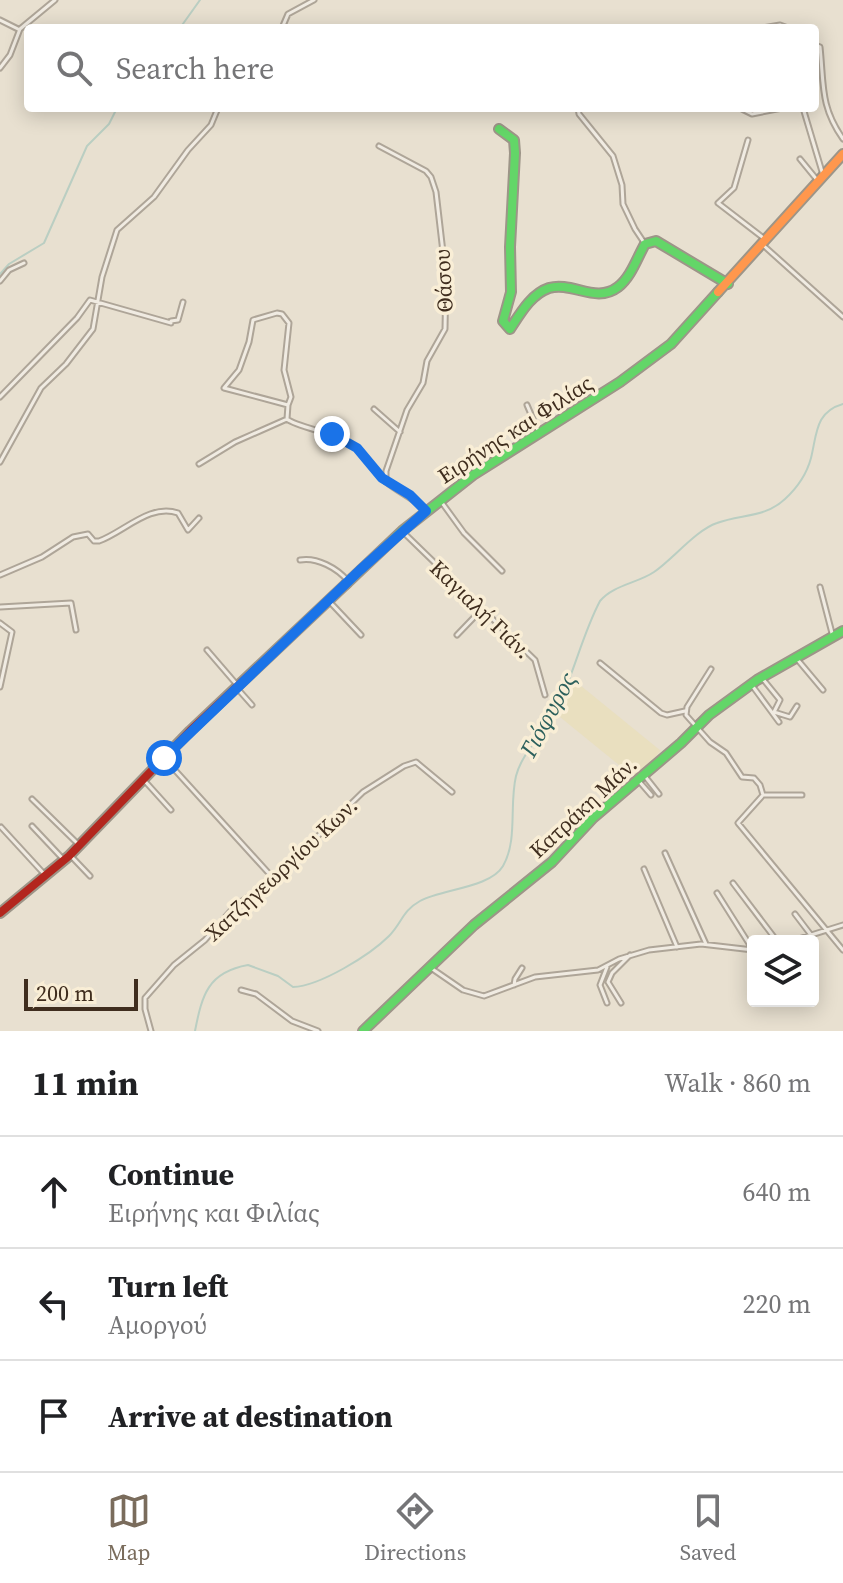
<!DOCTYPE html>
<meta charset="utf-8">
<style>
body{margin:0;font-family:"Source Serif 4",serif;background:#f2f2f2;color:#202124}
.controls{position:absolute;right:24px;bottom:24px;display:grid;overflow:hidden;border-radius:8px;box-shadow:0 4px 20px #0003}
.controls button{width:72px;height:72px;display:grid;place-items:center;padding:0;border:0;border-bottom:2px solid #e0e0e0;background:#fff;color:#202124;font:40px sans-serif}
.scale{position:absolute;left:24px;bottom:20px;width:114px;box-sizing:border-box;padding-left:8px;border:4px solid #3f2d1e;border-top:0;font-size:22px;line-height:28px;white-space:nowrap;color:#3f2d1e;-webkit-text-stroke:6px #f9eed6;paint-order:stroke}
.stop{position:absolute;width:24px;height:24px;margin:-18px;border:6px solid #1a73e8;border-radius:50%;background:#fff}
.stop.end{background:#1a73e8;border-color:#fff;box-shadow:0 2px 8px #0008}
.list{margin:0;padding:0;list-style:none}
h2{display:flex;justify-content:space-between;align-items:center;height:104px;margin:0;padding:0 32px;font-size:34px}
h2 small{font-size:26px;font-weight:400;color:#757577}
.list li{display:grid;grid-template-columns:52px 1fr auto;gap:24px;align-items:center;box-sizing:border-box;height:112px;padding:0 32px;border-top:2px solid #e0e0e0}
.list b{display:block;font-size:30px;white-space:nowrap}
.list p{margin:0;font-size:26px;white-space:nowrap;color:#757577}
.list em{font-size:26px;font-style:normal;color:#757577}
.icon{flex:none;width:44px;height:44px;fill:none;stroke:currentColor;stroke-width:2;stroke-linecap:round;stroke-linejoin:round}
.map{position:relative;flex:none;width:843px;height:1031px;overflow:hidden}
.search{position:absolute;background:#fff;box-shadow:0 4px 20px #0003;left:24px;right:24px;top:24px;height:88px;display:flex;align-items:center;gap:20px;box-sizing:border-box;padding:0 28px;border-radius:8px;color:#757577;font-size:30px}
.sheet{height:440px;background:#fff}
nav{display:flex;justify-content:space-around;align-items:center;box-sizing:border-box;height:112px;border-top:2px solid #e0e0e0;background:#fff;font-size:22px;color:#757577}
nav a{display:grid;justify-items:center;gap:4px}
nav .on{color:#7a6c5c}
.map>svg:first-child{display:block}
</style>
<div class="map">
<svg width="843" height="1031" viewBox="0 0 843 1031">
<rect width="100%" height="100%" fill="#e8e0d0"/>
<path fill="#e9dfbf" d="M575,681L661,751L635,778L560,717Z"/>
<g fill="none" stroke-linecap="round" stroke-linejoin="round">
<path stroke="#bacec2" stroke-width="2" d="M180,28L200,0
M0,274L9,264L44,243L87,146L109,124L117,108
M195,1031C202,995 208,972 248,965L278,976L293,987C320,986 370,955 389,936C402,923 402,911 420,901C442,889 490,888 503,866C518,840 509,805 516,776C522,752 546,731 557,708C574,674 582,635 600,601C613,585 638,583 654,572C673,559 696,530 717,523C741,514 765,518 785,499C797,488 807,473 811,458C817,434 815,412 843,404"/>
<g stroke="#aea598" stroke-width="7">
<path id="street" d="M0,20L18,29
M282,28L288,14L314,0
M762,28L780,25L788,28
M815,45L820,47C824,85 820,106 843,139
M0,68L10,55L20,29L55,0
M578,108L579,114L613,156L622,185L623,204L635,229L645,244
M740,108L752,114L782,108
M803,108L823,175
M748,140L734,188L718,203L766,240
M379,146L426,171L431,177L436,192L446,278L445,329L427,361L423,383L407,410L386,471V482
M800,159L818,181
M763,245L843,317
M0,281L9,270L24,263
M0,397L77,318L90,300L171,323V321L178,320L183,302
M527,405L539,433
M374,409L400,432
M287,419L288,405L224,388L239,370L249,342L253,320L277,313L282,314L289,323L284,370L291,397L288,405
M287,419C297,427 330,432 346,441C364,451 370,469 385,481C399,493 414,498 426,511
M0,462L41,388L66,364L93,329L102,277L117,230L154,197L188,150L211,125L218,108
M199,464L235,442L287,419
M440,500L464,533L502,571
M402,531L535,660L545,695
M300,560C317,557 337,568 348,581
M0,575L42,557L73,537L88,534L94,541H99C124,532 150,503 178,513L188,530L199,518
M820,587L833,637
M328,600L361,635
M0,607L71,603L76,630
M0,623L12,632L0,687
M457,635L482,609
M207,650L238,686
M797,659L823,690
M600,663L661,713L667,715L685,711
M711,669L687,707L686,715L710,742L726,753L742,777L754,778L760,785L763,795L738,823L843,950
M762,678L780,700L774,712
M751,684L779,722
M236,687L252,705
M774,712L790,717L797,706
M164,758L274,879
M644,775L659,794
M143,779L171,810
M638,780L651,795
M763,795H802
M32,799L79,845
M32,826L64,860
M1,827L46,876
M665,853L706,944
M70,855L90,876
M644,869L677,947
M733,883L777,941
M717,893L753,950
M795,914L811,935
M792,941L843,925
M607,967L600,985L607,1003
M431,968L463,990L484,996L535,977L598,970L619,959L649,950L701,944L753,950
M514,985L515,979L522,968
M241,990L256,994L292,1021L318,1031
M621,1003L608,982L612,973L630,955
M151,1031L145,1009V998L174,965L205,940L235,906L274,879L363,792L404,766L416,762L452,792"/>
</g>
<g stroke="#9d9588" stroke-width="12">
<path id="fast" d="M499,129L514,140L515,153L510,247L511,292L503,321L510,329C520,314 531,294 549,288C572,281 596,304 618,287C631,277 637,258 645,244L656,241L728,284
M346,584L402,531L473,475L620,382L671,344L718,292
M363,1031L474,925L552,862L593,818L681,743L709,715L757,680L843,631"/>
</g>
<g stroke="#9d9588" stroke-width="12">
<path id="slow" d="M718,292L843,154"/>
</g>
<g stroke="#9d9588" stroke-width="12">
<path id="jam" d="M0,913L69,856L190,731L346,584"/>
</g>
<use href="#street" stroke="#f0ebe2" stroke-width="3"/>
<use href="#fast" stroke="#63d668" stroke-width="8"/>
<use href="#slow" stroke="#ff974d" stroke-width="8"/>
<use href="#jam" stroke="#b3261e" stroke-width="8"/>
</g>
<g fill="none" stroke-linecap="round" stroke-linejoin="round">
<path stroke="#1a73e8" stroke-width="10" d="M164,758L360,570L426,511L410,495L382,478L357,448L332,434"/>
</g>
<g text-anchor="middle" stroke-width="7" stroke-linejoin="round" paint-order="stroke">
<g font-size="22" fill="#3f2d1e" stroke="#f9eed6">
<text transform="translate(443 281) rotate(-93)" y="8">Θάσου</text>
<text transform="translate(515 429) rotate(-33)" y="8">Ειρήνης και Φιλίας</text>
<text transform="translate(481 609) rotate(44)" y="8">Καγιαλή Γιάν.</text>
<text transform="translate(583 807) rotate(-43)" y="8">Κατράκη Μάν.</text>
<text transform="translate(281 869) rotate(-43)" y="8">Χατζηγεωργίου Κων.</text>
</g>
<g font-size="24" font-style="italic" fill="#2c605c" stroke="#f9eed6">
<text transform="translate(548 715) rotate(-62)" y="8">Γιόφυρος</text>
</g>
</g>
</svg>
<div class="controls">
<button><svg class="icon" aria-label="layers" viewBox="0 0 24 24"><path d="M12 4l9 5-9 5-9-5zM3 14l9 5 9-5"/></svg></button>
</div>
<div class="scale">200 m</div>
<div class="stop" style="left:164px;top:758px"></div>
<div class="stop end" style="left:332px;top:434px"></div>
<div class="search"><svg class="icon" aria-label="search" viewBox="0 0 24 24"><circle cx="10" cy="10" r="6"/><path d="M15 15l6 6"/></svg>Search here</div>
</div>
<section class="sheet">
<h2>11 min<small>Walk · 860 m</small></h2>
<ul class="list">
<li><svg class="icon" aria-label="ahead" viewBox="0 0 24 24"><path d="M12 20V5M6 11l6-6 6 6"/></svg><div><b>Continue</b><p>Ειρήνης και Φιλίας</p></div><em>640 m</em></li>
<li><svg class="icon" aria-label="left" viewBox="0 0 24 24"><path d="M17 20v-9H6M10 6l-5 5 5 5"/></svg><div><b>Turn left</b><p>Αμοργού</p></div><em>220 m</em></li>
<li><svg class="icon" aria-label="arrive" viewBox="0 0 24 24"><path d="M6 21V4h12l-3 4 3 4H6"/></svg><div><b>Arrive at destination</b></div></li>
</ul>
</section>
<nav>
<a class="on"><svg class="icon" aria-label="map" viewBox="0 0 24 24"><path d="M3 6l6-2 6 2 6-2v14l-6 2-6-2-6 2zM9 4v14M15 6v14"/></svg>Map</a>
<a><svg class="icon" aria-label="directions" viewBox="0 0 24 24"><path d="M12 3l9 9-9 9-9-9zM9 14v-3h6M13 9l2 2-2 2"/></svg>Directions</a>
<a><svg class="icon" aria-label="saved" viewBox="0 0 24 24"><path d="M7 4h10v16l-5-4-5 4z"/></svg>Saved</a>
</nav>
